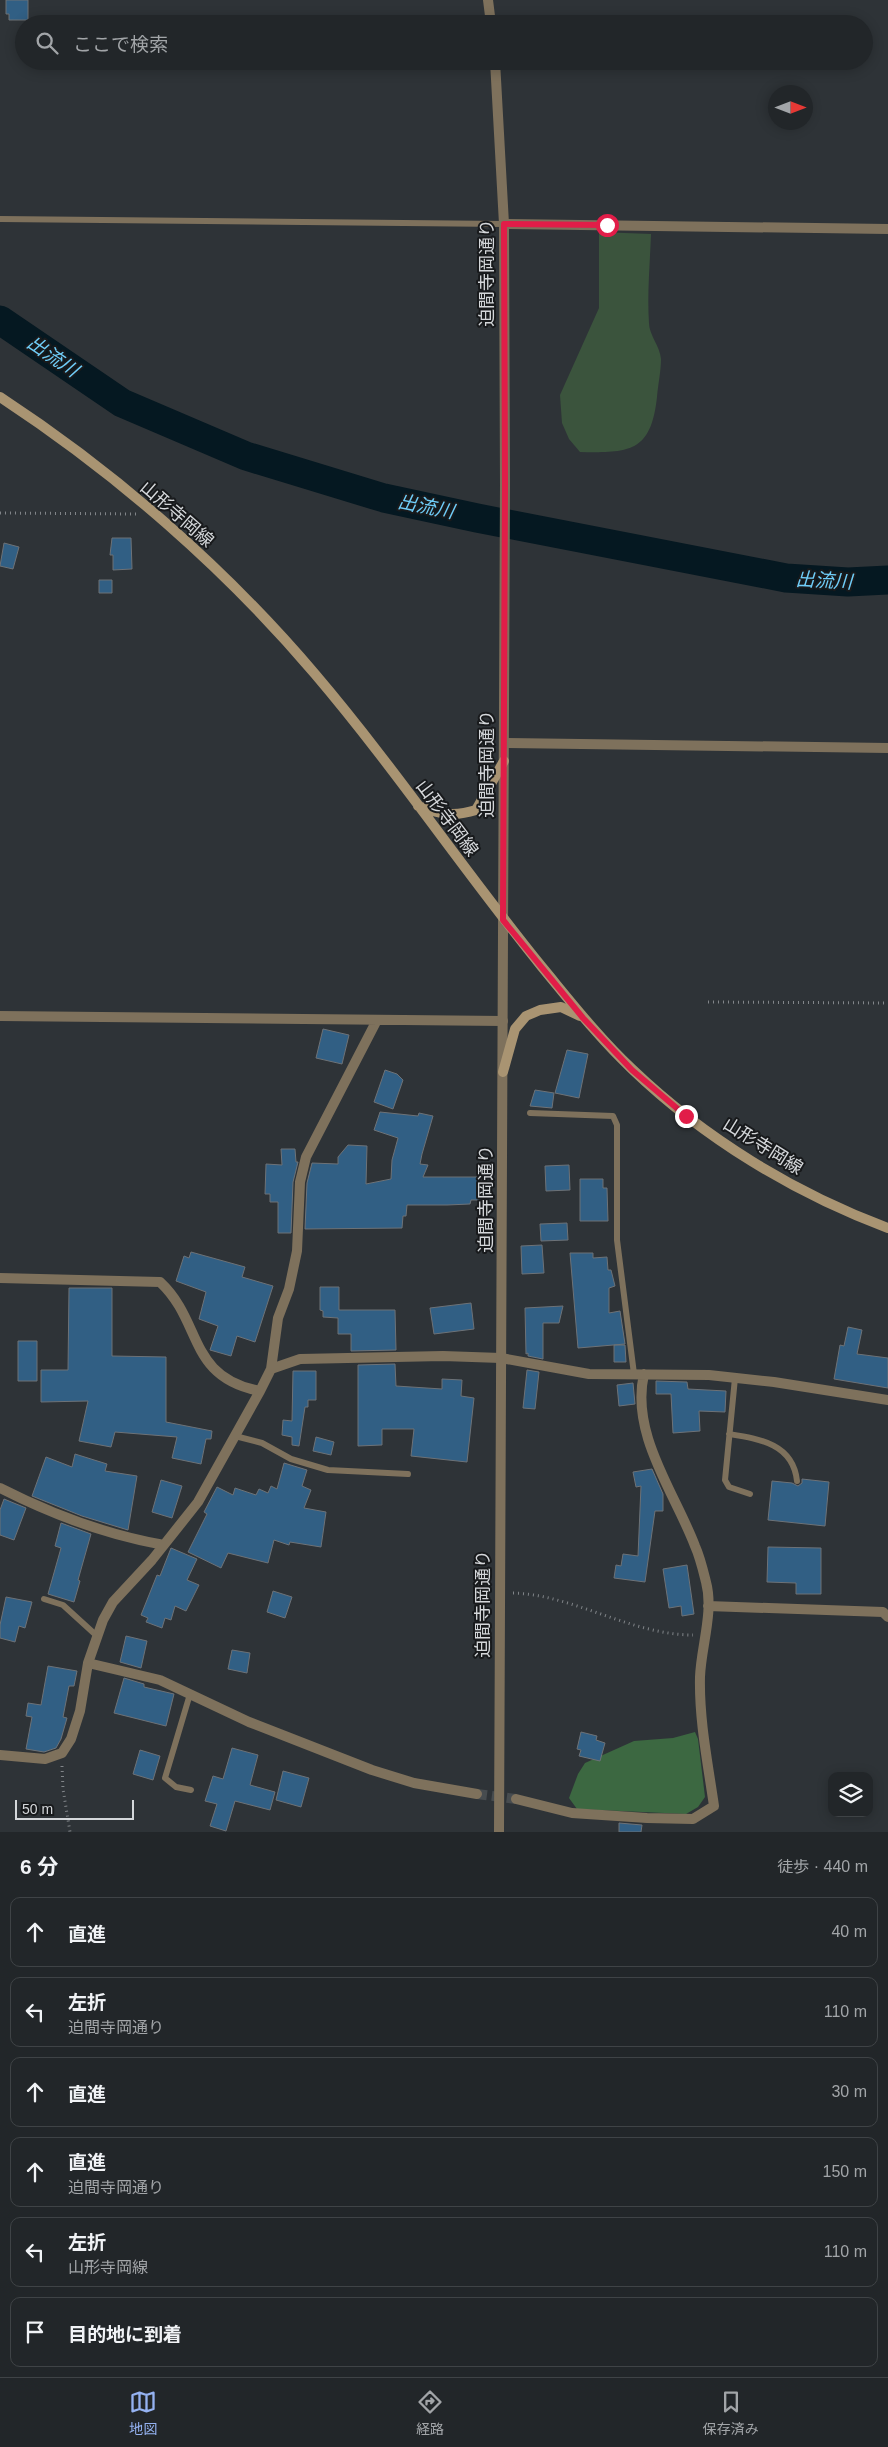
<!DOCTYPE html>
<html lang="ja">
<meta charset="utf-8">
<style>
body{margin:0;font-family:Arial,"Noto Sans JP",sans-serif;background:#2a2e31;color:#f1f3f6}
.controls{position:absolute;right:15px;bottom:15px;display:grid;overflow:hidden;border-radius:10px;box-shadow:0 2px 12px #0003}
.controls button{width:45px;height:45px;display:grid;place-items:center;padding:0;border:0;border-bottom:1px solid #3f4346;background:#222629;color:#f1f3f6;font:25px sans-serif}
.compass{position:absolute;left:768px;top:85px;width:45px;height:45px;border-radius:50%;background:#222629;box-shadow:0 2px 12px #0003;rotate:90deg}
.scale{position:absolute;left:15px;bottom:12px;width:119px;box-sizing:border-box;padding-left:5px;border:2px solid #d4d7da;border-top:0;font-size:14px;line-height:18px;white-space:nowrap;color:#d4d7da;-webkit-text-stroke:4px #181a1c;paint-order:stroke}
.stop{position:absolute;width:15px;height:15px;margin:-11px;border:4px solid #e11d48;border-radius:50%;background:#fff}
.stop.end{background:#e11d48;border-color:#fff;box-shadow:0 1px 5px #0008}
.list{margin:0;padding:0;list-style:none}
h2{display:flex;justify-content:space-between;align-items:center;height:65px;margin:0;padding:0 20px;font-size:21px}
h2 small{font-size:16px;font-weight:400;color:#a2a5a8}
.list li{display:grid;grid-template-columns:32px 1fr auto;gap:15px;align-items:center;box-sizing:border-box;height:70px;margin:0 10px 10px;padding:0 10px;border:1px solid #3f4346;border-radius:10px}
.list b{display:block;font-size:19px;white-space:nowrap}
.list p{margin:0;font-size:16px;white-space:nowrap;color:#a2a5a8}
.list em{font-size:16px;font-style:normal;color:#a2a5a8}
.icon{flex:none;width:28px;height:28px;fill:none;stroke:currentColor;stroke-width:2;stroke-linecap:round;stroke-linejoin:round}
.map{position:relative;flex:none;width:888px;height:1832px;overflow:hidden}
.search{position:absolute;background:#222629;box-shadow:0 2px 12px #0003;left:15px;right:15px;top:15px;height:55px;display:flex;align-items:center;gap:12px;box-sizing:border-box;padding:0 18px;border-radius:28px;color:#a2a5a8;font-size:19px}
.sheet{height:545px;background:#222629}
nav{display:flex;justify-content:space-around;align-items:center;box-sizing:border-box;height:70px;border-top:1px solid #3f4346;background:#222629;font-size:14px;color:#a2a5a8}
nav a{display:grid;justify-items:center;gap:2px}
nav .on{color:#95b2f1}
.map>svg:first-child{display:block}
</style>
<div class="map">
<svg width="888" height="1832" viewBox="0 0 888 1832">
<rect width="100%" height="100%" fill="#2e3337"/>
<path fill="#3b543d" d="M599,232L651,234C650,263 647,294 649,323C649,335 660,346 661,359C661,371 658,385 657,397C651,452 630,453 580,452L569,439L562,423L560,395L599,308Z"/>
<path fill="#3c6841" d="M695,1732L698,1739L705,1797L698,1807L686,1814L577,1809L569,1798L578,1774L585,1763L634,1741L673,1738Z"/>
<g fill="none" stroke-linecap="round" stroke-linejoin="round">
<path stroke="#051821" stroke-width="29" d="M0,320L122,403L246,456L384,498L477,518L786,578L848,582L888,580"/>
</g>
<path fill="#315f84" stroke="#6d7277" d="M6,0H28V20H9V14H6Z
M112,538H131L132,569L113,570V555H110Z
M4,543L19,547L13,569L0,566Z
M99,580H112V593H99Z
M323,1029L349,1035L342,1064L316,1058Z
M567,1050L588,1054L579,1098L555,1093Z
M385,1070L397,1074L403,1080L393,1109L374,1102Z
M535,1090L554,1093L552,1108L530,1106Z
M380,1112L418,1116L419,1113L433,1116L422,1154L420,1164L428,1165L423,1177H479V1200H471L470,1204L447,1205H407L406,1216H403L402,1228L305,1229L307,1183L312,1163L338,1164V1157L348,1145L367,1146L366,1184L391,1179L392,1160L398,1138L374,1130Z
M281,1149H295L296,1162H298L293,1182L291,1233H278V1202H270V1194H265L266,1164L282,1165Z
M569,1165L570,1190L546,1191L545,1166Z
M580,1179H603V1188H607L608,1221H580Z
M567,1223L568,1240L541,1241L540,1224Z
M542,1245L544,1273L522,1274L521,1246Z
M191,1252L245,1267L242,1277L273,1286L255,1342L237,1336L231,1356L210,1350L218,1326L199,1319L206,1292L176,1281L184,1256L189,1258Z
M570,1253H593V1258L607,1257L608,1270H611L615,1286L609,1288V1313L620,1311L625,1344L578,1348Z
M320,1287H339V1310H395L396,1350L351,1351V1334H338V1318L323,1317V1311L320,1310Z
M69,1288H112V1356L166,1357V1422L212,1431L211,1439H206L201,1464L172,1458L177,1437L115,1432L111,1447L79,1441L88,1401L41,1402V1370H68Z
M471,1303L474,1329L434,1334L430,1308Z
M563,1306L559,1323H543V1359L528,1356V1353L526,1354L525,1308Z
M848,1327L862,1330L857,1354L888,1358V1388L834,1379L840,1345L844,1346Z
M18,1341H37V1381H18Z
M614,1345H625L626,1362H614Z
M395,1364L396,1386L442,1389V1379L462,1380L461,1396L474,1398L467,1462L411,1456L414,1429H382V1445L358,1446V1365Z
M527,1370L539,1372L535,1409L523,1408Z
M293,1371H316V1400H308V1407H305L299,1446L292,1445V1437L282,1435L283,1420L292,1421Z
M656,1381L687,1382L688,1389L726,1391L725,1412L699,1411L700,1431L673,1433L671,1394H656Z
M633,1383L635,1404L619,1406L617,1385Z
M316,1437L334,1442L331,1455L313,1451Z
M75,1454L107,1464L105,1471L137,1476L128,1530L82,1516L32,1496L46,1457L72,1467Z
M284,1463L307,1470L302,1486L311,1490L304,1508L326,1512L321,1547L290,1542L289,1545L274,1540L268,1563L228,1553L221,1568L188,1552L207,1514L204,1512L217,1487L233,1495L235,1488L256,1495L259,1489L268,1493L271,1486L277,1489Z
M652,1469L663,1494V1511H655L645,1582L614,1578L616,1565L621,1566L623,1554L638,1556L641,1486L636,1487L633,1472Z
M802,1479L829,1482L825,1526L768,1520L772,1481L792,1483L798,1486L802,1483Z
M161,1480L182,1486L172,1518L152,1512Z
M4,1499L26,1508L14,1540L0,1535V1510Z
M61,1523L91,1534L78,1580L80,1581L74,1602L48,1594L61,1548L55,1546Z
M768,1547L821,1548V1594H796V1583L767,1582Z
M171,1548L197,1559L187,1580L199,1585L186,1611L175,1606L171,1620L165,1618L162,1628L146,1622L148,1618L141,1615L157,1575L160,1576Z
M687,1565L694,1614L682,1616L681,1606L669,1608L663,1569Z
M273,1591L292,1597L285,1618L267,1612Z
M6,1597L32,1602L25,1628L19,1626L15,1642L0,1638V1625Z
M126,1636L147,1641L141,1668L120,1662Z
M232,1650L250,1653L247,1673L228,1669Z
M48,1666L77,1671L74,1686H69L63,1717L67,1718L61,1739L56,1748L44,1752L26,1749L32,1717L26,1716L28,1703L41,1705Z
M124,1678L144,1684V1687L174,1694L166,1726L114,1713Z
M581,1732L597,1736L596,1740L605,1743L600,1761L579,1756L581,1750L577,1749Z
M232,1748L258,1755L250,1785L275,1792L270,1810L235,1801L226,1831L210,1826L217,1804L205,1801L213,1776L223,1779Z
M140,1750L160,1756L153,1780L133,1774Z
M283,1771L309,1778L301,1807L276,1800Z
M619,1823L642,1825L641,1832H619Z"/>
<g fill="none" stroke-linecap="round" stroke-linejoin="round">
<path stroke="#474c4f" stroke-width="10" stroke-dasharray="10 5" stroke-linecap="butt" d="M477,1794L516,1799"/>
<path stroke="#818589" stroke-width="3" stroke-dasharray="1 4" stroke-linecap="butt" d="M0,513L137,514
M708,1002L888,1003
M513,1593C575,1595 631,1635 693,1635
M62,1766L63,1789L70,1832"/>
<path stroke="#7e715c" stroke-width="6" d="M0,219L504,224
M530,1113L613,1116L617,1125V1240L634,1374
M735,1378L725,1480L729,1487L750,1494
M729,1434C760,1439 793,1444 797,1481
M235,1436L262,1443L291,1459L328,1470L408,1474
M44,1599L63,1605L97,1636
M190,1694L165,1778L176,1787L191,1790"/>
<path stroke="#7e715c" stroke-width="10" d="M504,224L888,229
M504,743L888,748
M0,1016L503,1021
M0,1278L160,1282C203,1322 187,1377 260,1391
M271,1369L300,1359L443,1356L501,1358L589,1374L709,1375L774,1382L888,1400
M0,1488C51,1514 107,1535 164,1545
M708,1606L883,1612L888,1617
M88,1663L160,1680L249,1722L372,1770L414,1783L477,1794
M0,1755L45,1759L62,1753L71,1739L80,1711L88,1663L103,1620L113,1602L152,1560L198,1502L260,1391L271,1369L278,1318L289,1289L297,1251L300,1182L306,1157L377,1020
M516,1799L572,1813L647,1818L693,1819L714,1806C708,1764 699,1720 700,1677C701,1647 714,1612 706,1582C703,1570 700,1557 695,1546C675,1493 630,1434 644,1374"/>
<path stroke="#7e715c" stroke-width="10" d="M488,0L491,24
M495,61L504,224L505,484L499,1832"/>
<path stroke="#a99472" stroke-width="10" d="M0,397C116,473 225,568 315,674C395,768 464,871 542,967C571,1002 599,1038 632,1069C704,1138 794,1193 888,1228
M418,806C439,814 454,817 476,810L504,761
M503,1072L515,1029L526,1016L540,1010L561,1007L580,1016"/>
</g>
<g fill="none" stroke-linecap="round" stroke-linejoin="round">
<path stroke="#e11d48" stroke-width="6" d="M607,225L504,224L505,484L503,920L583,1018L632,1070L686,1116"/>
</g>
<g text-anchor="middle" stroke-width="4" stroke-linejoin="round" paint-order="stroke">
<g font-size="18" fill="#d4d7da" stroke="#181a1c">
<text transform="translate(487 273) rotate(-90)" y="6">迫間寺岡通り</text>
<text transform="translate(177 514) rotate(41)" y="6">山形寺岡線</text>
<text transform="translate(487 764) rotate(-90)" y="6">迫間寺岡通り</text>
<text transform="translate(447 818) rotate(53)" y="6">山形寺岡線</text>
<text transform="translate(763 1146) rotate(32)" y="6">山形寺岡線</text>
<text transform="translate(486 1199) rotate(-90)" y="6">迫間寺岡通り</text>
<text transform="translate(483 1604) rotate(-90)" y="6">迫間寺岡通り</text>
</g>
<g font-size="19" font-style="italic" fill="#6fcdf8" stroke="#181a1c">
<text transform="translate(53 356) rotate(34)" y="7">出流川</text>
<text transform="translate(426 506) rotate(11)" y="7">出流川</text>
<text transform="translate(824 580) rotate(3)" y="7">出流川</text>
</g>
</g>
</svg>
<div class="controls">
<button><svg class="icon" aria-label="layers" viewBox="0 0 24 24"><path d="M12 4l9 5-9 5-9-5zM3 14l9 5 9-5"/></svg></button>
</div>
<svg class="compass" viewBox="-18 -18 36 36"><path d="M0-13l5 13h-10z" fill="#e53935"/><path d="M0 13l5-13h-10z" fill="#a2a5a8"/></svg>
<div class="scale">50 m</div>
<div class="stop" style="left:607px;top:225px"></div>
<div class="stop end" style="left:686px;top:1116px"></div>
<div class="search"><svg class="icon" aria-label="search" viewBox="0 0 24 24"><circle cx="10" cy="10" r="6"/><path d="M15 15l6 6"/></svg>ここで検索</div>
</div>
<section class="sheet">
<h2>6 分<small>徒歩 · 440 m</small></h2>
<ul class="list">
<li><svg class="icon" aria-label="ahead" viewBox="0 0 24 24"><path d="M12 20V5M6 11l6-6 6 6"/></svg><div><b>直進</b></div><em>40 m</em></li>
<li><svg class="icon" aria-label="left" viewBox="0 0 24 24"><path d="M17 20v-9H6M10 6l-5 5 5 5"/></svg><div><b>左折</b><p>迫間寺岡通り</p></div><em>110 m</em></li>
<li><svg class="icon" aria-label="ahead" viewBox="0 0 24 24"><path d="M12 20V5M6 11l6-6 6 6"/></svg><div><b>直進</b></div><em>30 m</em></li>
<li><svg class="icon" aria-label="ahead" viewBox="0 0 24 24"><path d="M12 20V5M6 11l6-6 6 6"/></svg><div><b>直進</b><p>迫間寺岡通り</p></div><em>150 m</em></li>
<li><svg class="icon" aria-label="left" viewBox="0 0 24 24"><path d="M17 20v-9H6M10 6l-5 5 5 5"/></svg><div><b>左折</b><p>山形寺岡線</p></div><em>110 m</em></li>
<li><svg class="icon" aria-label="arrive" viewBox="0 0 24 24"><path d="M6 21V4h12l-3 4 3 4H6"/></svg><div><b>目的地に到着</b></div></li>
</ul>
</section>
<nav>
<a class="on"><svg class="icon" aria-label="map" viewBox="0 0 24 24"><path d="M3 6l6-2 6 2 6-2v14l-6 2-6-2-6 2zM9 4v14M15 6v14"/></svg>地図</a>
<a><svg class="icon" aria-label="directions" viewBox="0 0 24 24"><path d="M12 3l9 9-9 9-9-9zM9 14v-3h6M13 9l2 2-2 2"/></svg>経路</a>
<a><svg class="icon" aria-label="saved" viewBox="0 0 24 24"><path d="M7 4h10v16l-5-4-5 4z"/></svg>保存済み</a>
</nav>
